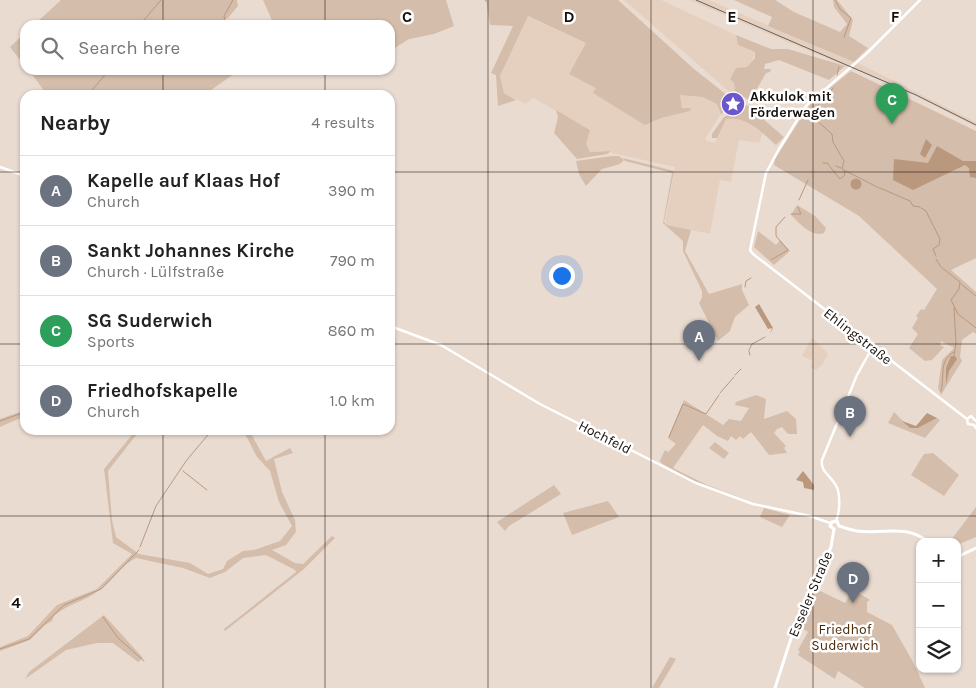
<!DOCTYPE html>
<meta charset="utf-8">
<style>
body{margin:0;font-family:Karla,sans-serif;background:#f6f6f6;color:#222}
.controls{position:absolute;right:15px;bottom:15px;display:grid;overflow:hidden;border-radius:10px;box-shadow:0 1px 4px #0004}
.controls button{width:45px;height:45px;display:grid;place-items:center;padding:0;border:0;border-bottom:1px solid #e0e0e0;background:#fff;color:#222;font:25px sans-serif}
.you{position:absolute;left:561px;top:275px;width:18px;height:18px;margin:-12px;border:4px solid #fff;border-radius:50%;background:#1a73e8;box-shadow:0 0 0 8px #1a73e833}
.badge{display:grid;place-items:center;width:32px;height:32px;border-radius:50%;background:#111827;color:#fff;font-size:16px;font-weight:700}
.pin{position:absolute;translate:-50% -41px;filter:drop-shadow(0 1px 2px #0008)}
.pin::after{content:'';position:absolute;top:26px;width:18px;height:15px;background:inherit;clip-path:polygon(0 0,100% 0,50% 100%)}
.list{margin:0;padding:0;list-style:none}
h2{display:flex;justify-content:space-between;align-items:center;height:65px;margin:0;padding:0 20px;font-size:21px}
h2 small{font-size:16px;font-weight:400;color:#767676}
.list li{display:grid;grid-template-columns:32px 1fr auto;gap:15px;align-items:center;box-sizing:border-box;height:70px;padding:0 20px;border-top:1px solid #e0e0e0}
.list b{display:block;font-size:19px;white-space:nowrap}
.list p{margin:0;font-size:16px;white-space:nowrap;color:#767676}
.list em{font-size:16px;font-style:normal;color:#767676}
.icon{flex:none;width:28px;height:28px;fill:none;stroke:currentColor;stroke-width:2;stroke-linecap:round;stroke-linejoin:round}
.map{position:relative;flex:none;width:976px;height:688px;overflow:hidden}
.search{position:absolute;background:#fff;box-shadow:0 1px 4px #0004;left:20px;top:20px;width:375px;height:55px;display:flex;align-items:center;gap:12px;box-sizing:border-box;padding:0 18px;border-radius:15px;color:#767676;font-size:19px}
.panel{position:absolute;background:#fff;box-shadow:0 1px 4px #0004;left:20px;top:90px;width:375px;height:345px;border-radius:15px}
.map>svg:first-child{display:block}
</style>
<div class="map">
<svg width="976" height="688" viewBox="0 0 976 688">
<rect width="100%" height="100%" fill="#eadbd0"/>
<path fill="#e5d0c0" d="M624,0H661L736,35L738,45L755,52L751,64L747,68H736L735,91L733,95Z
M689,0H709L854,62L847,67Z
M527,16L586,43L597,88L593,93L656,119L687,111V107L682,108L680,95L702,97L717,104L720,115L705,139L707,141L715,143L720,128L726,119L734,118L750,122L763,133L759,143L739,140L731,182L720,180L710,234L667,225L665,222L675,167L612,153L611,151L589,152L586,144L589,129L533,98L525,104L504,93L500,76Z
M858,63L976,122V127L916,96L852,68Z
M812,337L828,354L822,365L816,370L810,367L813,361L802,356Z"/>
<path fill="#d4bdab" d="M61,0H237L238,6L228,18L221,21L223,25H34Z
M263,0H446L454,26L434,34L409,39L390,51V25H274Z
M486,0H618L694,69L742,107L747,105L784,137L776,145C761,132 748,116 726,119L717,138H712V134L724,117L737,110L732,105L729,104L721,115L717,104L702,97L680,95L682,108H691L690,111L661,118L645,125L593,93L596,88L569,74L586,43L528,16L500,76L504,93L516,100L498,106L496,75L491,73L513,26L490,25Z
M734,0H775L794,12L840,32L847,24L834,7L833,0H837L853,20L849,36L868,48L854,62L768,26L772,17Z
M25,33V66L10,47Z
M736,35L771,49H788L845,66L829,80L779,60L765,64L764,69H771L770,72L766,73L750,101L735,91L734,83L730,79L736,68L747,67L755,58V52L738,45Z
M29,70H236L238,71L204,95H47Z
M851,71L976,131V258L951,270L976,292V334L973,332L962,340L960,357L962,361L941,395L938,388L942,360L954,348L941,341L940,345L944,347L932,360L925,361L909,348L918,334L912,328L918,318L916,316L921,309L924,310L937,289L859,216L774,165L775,159L810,104Z
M556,110L590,130L586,144L590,152L611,151L607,154L577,159L554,133L558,117Z
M612,156H619L624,160L620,164L602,169L586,186L579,174L576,161Z
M623,158L674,171L664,222L667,225L691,230L685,251L709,294L742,284V290L749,305L735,317L730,331L718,341L699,303L702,298V291L683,251V241L663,223L672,173L625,161Z
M797,205L815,216L826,228L824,233C812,238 799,223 791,215Z
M758,231L776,245L780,240L790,251L774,265L754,247Z
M756,395L766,399L764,419L787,411L796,419L797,434H788L782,427L777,429L774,433L786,446L784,448L787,453L769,455L751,432L743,439L740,436L736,440L731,436L728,441L717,436L703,425L673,468L707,485L752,502L697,483L661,463L660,460L665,450L668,452L676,444L668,438L684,400L723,425L729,419L741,421L749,408L735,405L736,402Z
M25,410V416L0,427V419Z
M894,412L910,428H918L937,418L940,420L925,438L888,423Z
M136,430H140L108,471L112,520L116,537L139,554L190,563L208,574L223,569L227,561L243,551L254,550L280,541L292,526L279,502L270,471L257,457L243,430H249L266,461L290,448L293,453L274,459L282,492L295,520L296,532L286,545L272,550L295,563L303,564L332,536L335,538L304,569L225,631L224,629L296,572L295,570L266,555L243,558L225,572L210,578L183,568L136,558C121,565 114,580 100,590C85,601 66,605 54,616L52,621L45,625L30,640L0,651V647L28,636L57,605L97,589L132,554L113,543L104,469Z
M715,442L729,453L724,459L709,448Z
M933,453L959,475L944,496L911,475L924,454Z
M554,485L561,494L509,526L505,531L497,522Z
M608,501L619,517L572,535L563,513Z
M976,507V537L957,545V542L951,540Z
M764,508L790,515L782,527L760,517Z
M814,588L845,603L850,595L854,597L857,592L870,600L867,602V612L892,625L912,660L925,688H865L838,671L835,679L798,655L800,651L798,650L808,632L797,625Z
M104,615L143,658L138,662L113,643H97L66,650L25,679L29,672Z
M670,657L676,659L659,688H652Z"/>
<path fill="#b9987e" d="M926,139L932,145L925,158L920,154Z
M937,146L963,161H976V178L970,177L969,168L965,165L913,190L893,180L894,159L928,163Z
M850.5 184a5.5 5.5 0 1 1 11 0a5.5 5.5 0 1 1-11 0Z
M759,304L773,328L770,334L772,328L768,329L755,307Z
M951,356H955L957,359L949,371L946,384V368Z
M927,413L937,418L918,428H910L902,421L916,426Z
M803,471L814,485V490L804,488L803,482L796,480Z"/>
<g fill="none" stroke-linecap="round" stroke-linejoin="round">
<path stroke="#b9987e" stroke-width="1" d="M485,0L486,1
M835,0L840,9L851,18L844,37
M143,25L144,20L161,0
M226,25L224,16L233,0
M837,75L839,67
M833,88L818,105L815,119L832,134L833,142L844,161L842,169L879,188
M88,95L109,70
M823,163H827L840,179L845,175L844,171
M836,166L841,168
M880,188L910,201L913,206L920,207
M799,200L808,180
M921,208L926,211L940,239L939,245L933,249L936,256
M791,214H801L798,207
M936,259L941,267L960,282L959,289L951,300L958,314L976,328
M771,260L788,250L776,236V227L785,217
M961,284L976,296
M745,287L746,281L751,278
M749,350L752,344L765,337
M749,351L750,355
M954,356L956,343L954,308
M735,375L741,369
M941,391C945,378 938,360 954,352
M720,393L734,377
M0,421L25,412
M669,437L683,404L706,414L719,395
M183,471L207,490
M140,547L156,506L186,461L212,430
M103,617L118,638L144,661
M0,649L29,639L64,605L101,589L139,550"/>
<path stroke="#fff" stroke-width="2.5" d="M920,0L866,54L806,106L779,149L766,173L750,250L753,254L967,419L968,424L974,425L976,428
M0,167L25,176
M390,326L441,345L540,404L696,483L753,504L810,516L830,523
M967,419L971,416L976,421
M836,521C840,512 841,492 835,484C830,475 820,471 822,460L857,375L872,348"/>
<path stroke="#fff" stroke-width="3" d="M839,526C845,528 851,530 857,531C883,535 906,523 928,542
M834,529L830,526L832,522L837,521L839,526
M957,557L976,548
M775,688L796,623L831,547L834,529"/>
<path stroke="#675f58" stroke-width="1" d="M696,0L916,95L976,125"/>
</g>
<path fill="none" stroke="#15100c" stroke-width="1" stroke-opacity="0.55" d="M163,0V25M325,0V25M488,0V688M651,0V688M813,0V688M163,70V95M325,70V95M0,172H25M390,172H976M0,344H25M390,344H976M163,430V688M325,430V688M0,516H976"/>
<defs>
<g id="sight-disc" transform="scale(1.25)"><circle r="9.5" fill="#6c56d0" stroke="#fff"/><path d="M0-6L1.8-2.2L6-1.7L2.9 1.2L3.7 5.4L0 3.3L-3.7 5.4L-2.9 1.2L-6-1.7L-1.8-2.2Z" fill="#fff"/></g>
</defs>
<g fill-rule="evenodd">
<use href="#sight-disc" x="733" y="104"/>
</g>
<g text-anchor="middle" stroke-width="5" stroke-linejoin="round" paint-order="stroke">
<g font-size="14" font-weight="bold" fill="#15100c" stroke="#fff" text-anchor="start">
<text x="750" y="101">Akkulok mit<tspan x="750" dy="16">Förderwagen</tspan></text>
</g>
<g font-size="14" fill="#15100c" stroke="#fff">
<text transform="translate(858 336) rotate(38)" y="5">Ehlingstraße</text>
<text transform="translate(605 437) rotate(27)" y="5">Hochfeld</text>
<text transform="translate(810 594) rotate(-67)" y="5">Esseler Straße</text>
</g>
<g font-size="14" fill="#4c2a09" stroke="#fff">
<text x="845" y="634">Friedhof<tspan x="845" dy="16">Suderwich</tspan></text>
</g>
</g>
<g font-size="16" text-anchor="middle" font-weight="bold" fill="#15100c" stroke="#fff" stroke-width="5" stroke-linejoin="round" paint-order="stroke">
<text x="407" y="22">C</text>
<text x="569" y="22">D</text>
<text x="732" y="22">E</text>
<text x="895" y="22">F</text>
<text x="16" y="608">4</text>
</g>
</svg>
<div class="controls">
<button>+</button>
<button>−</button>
<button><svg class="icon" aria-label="layers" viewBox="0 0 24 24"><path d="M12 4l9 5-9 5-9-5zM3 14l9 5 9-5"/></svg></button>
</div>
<div class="you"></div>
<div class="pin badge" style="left:699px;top:361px;background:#6b7280">A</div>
<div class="pin badge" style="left:850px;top:437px;background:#6b7280">B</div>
<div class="pin badge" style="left:892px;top:124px;background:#2e9e5b">C</div>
<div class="pin badge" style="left:853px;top:603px;background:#6b7280">D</div>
<div class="search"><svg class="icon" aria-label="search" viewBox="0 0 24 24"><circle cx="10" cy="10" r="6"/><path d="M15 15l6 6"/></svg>Search here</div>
<section class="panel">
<h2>Nearby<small>4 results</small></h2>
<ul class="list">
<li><span class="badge" style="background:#6b7280">A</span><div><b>Kapelle auf Klaas Hof</b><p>Church</p></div><em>390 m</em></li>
<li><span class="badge" style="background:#6b7280">B</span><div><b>Sankt Johannes Kirche</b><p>Church · Lülfstraße</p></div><em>790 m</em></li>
<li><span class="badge" style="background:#2e9e5b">C</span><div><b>SG Suderwich</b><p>Sports</p></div><em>860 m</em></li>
<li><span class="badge" style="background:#6b7280">D</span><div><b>Friedhofskapelle</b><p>Church</p></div><em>1.0 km</em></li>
</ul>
</section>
</div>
